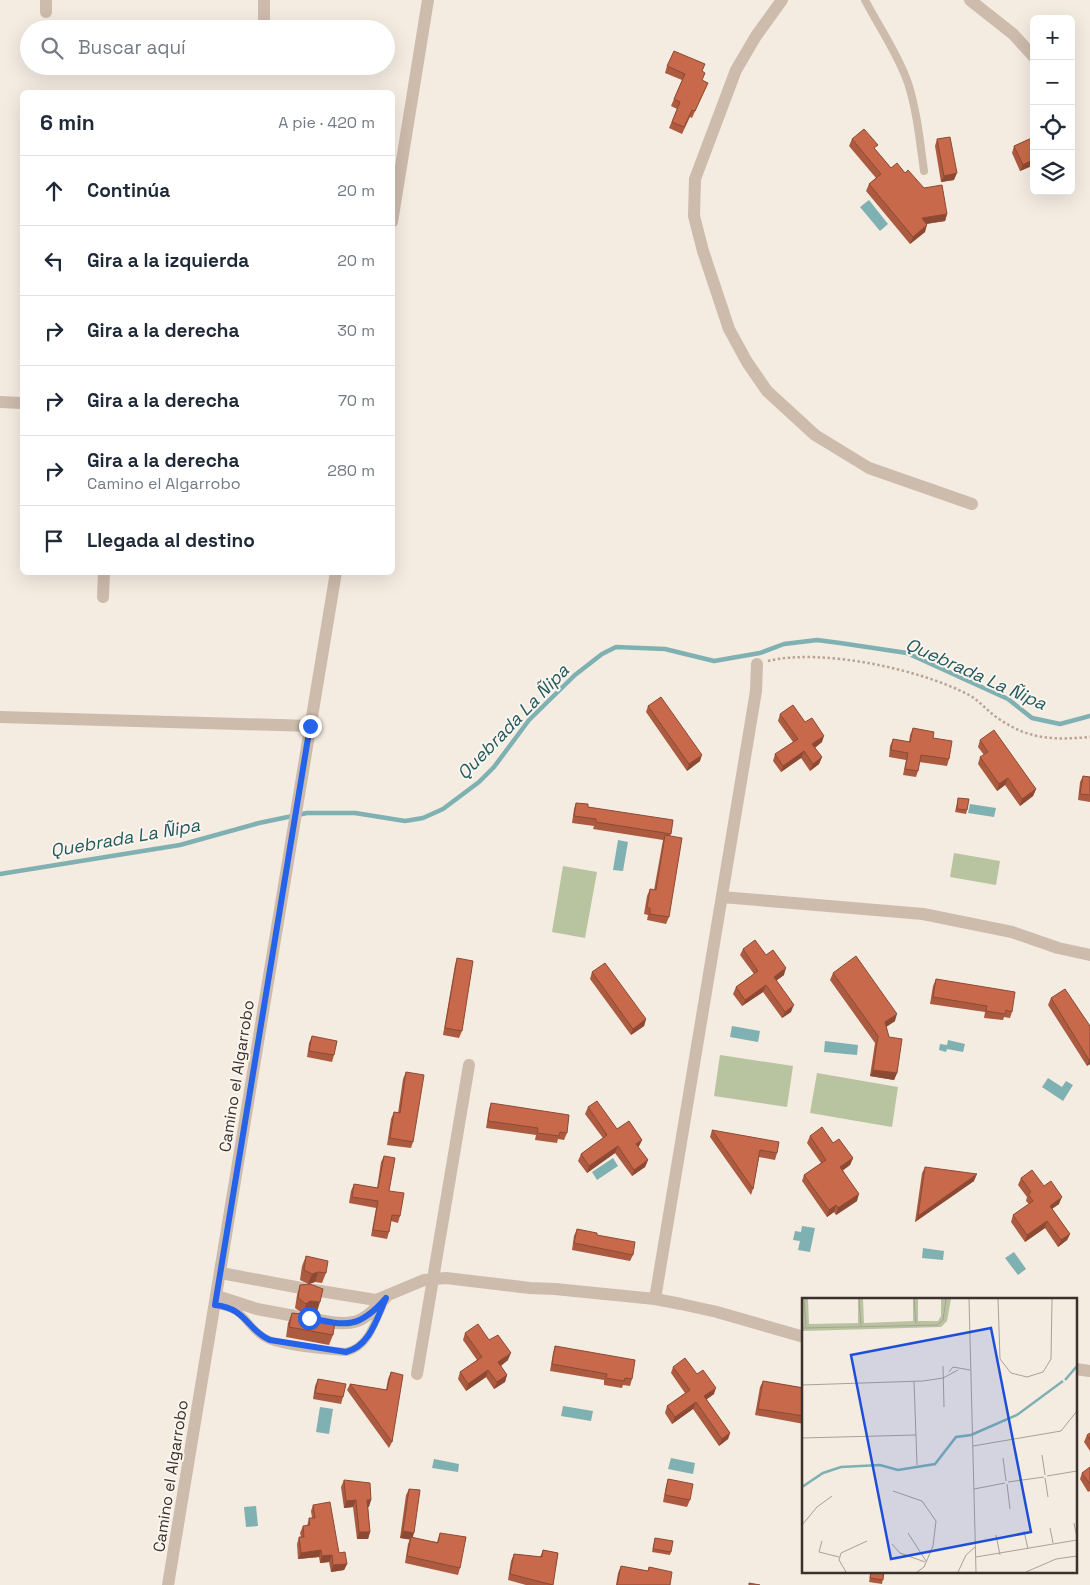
<!DOCTYPE html>
<html lang="es">
<meta charset="utf-8">
<style>
body{margin:0;font-family:"Space Grotesk",sans-serif;background:#f2f2f3;color:#1f2937}
.controls{position:absolute;right:15px;top:15px;display:grid;overflow:hidden;border-radius:8px;box-shadow:0 5px 20px #0002}
.controls button{width:45px;height:45px;display:grid;place-items:center;padding:0;border:0;border-bottom:1px solid #e0e1e3;background:#fff;color:#1f2937;font:25px sans-serif}
.stop{position:absolute;width:15px;height:15px;margin:-11px;border:4px solid #2563eb;border-radius:50%;background:#fff}
.stop.end{background:#2563eb;border-color:#fff;box-shadow:0 1px 5px #0008}
.list{margin:0;padding:0;list-style:none}
h2{display:flex;justify-content:space-between;align-items:center;height:65px;margin:0;padding:0 20px;font-size:21px}
h2 small{font-size:16px;font-weight:400;color:#747a83}
.list li{display:grid;grid-template-columns:32px 1fr auto;gap:15px;align-items:center;box-sizing:border-box;height:70px;padding:0 20px;border-top:1px solid #e0e1e3}
.list b{display:block;font-size:19px;white-space:nowrap}
.list p{margin:0;font-size:16px;white-space:nowrap;color:#747a83}
.list em{font-size:16px;font-style:normal;color:#747a83}
.icon{flex:none;width:28px;height:28px;fill:none;stroke:currentColor;stroke-width:2;stroke-linecap:round;stroke-linejoin:round}
.map{position:relative;flex:none;width:1090px;height:1585px;overflow:hidden}
.search{position:absolute;background:#fff;box-shadow:0 5px 20px #0002;left:20px;top:20px;width:375px;height:55px;display:flex;align-items:center;gap:12px;box-sizing:border-box;padding:0 18px;border-radius:28px;color:#747a83;font-size:19px}
.panel{position:absolute;background:#fff;box-shadow:0 5px 20px #0002;left:20px;top:90px;width:375px;height:485px;border-radius:8px}
.map>svg:first-child{display:block}
</style>
<div class="map">
<svg width="1090" height="1585" viewBox="0 0 1090 1585">
<rect width="100%" height="100%" fill="#f4ebe1"/>
<path fill="#b8c4a0" d="M954,853L1000,861L996,885L950,877Z
M563,866L597,872L585,938L552,932Z
M720,1055L793,1066L787,1107L714,1096Z
M817,1073L898,1087L892,1127L810,1113Z"/>
<path fill="#7fb0b2" d="M869,200L888,224L880,231L860,207Z
M970,804L996,808L994,817L968,813Z
M618,840L628,842L623,871L613,870Z
M732,1026L760,1031L758,1042L730,1037Z
M948,1040L965,1044L963,1052L947,1049L946,1052L939,1050L940,1044L947,1045Z
M825,1041L858,1045L857,1055L824,1052Z
M1048,1078L1062,1087L1066,1081L1073,1085L1063,1101L1042,1087Z
M613,1158L618,1166L597,1180L592,1172Z
M802,1226L815,1228L810,1252L798,1250L800,1241L793,1240L795,1231L801,1232Z
M923,1248L944,1251L943,1260L922,1258Z
M1014,1252L1026,1269L1018,1275L1005,1258Z
M563,1406L593,1411L591,1421L561,1416Z
M320,1407L333,1409L329,1434L316,1432Z
M671,1458L695,1463L693,1474L668,1469Z
M434,1459L459,1464L458,1472L432,1468Z
M256,1506L258,1526L246,1527L244,1507Z"/>
<g fill="none" stroke-linecap="round" stroke-linejoin="round">
<path stroke="#7fb0b2" stroke-width="4.5" d="M0,874L180,845L259,823L307,813H355L405,821L423,818L443,809L479,782L494,767L529,720L575,675L602,654L616,647L665,649L714,661L760,653L784,644L817,640L840,643L907,653L1008,699L1032,718L1060,724L1090,716"/>
<path stroke="#b9a596" stroke-width="2.5" stroke-dasharray="2.5 2.5" stroke-linecap="butt" d="M768,661C821,648 920,669 969,695C980,701 988,712 999,719C1030,740 1054,740 1090,737"/>
<path stroke="#cdbbac" stroke-width="8" d="M865,0C879,27 898,54 908,83C917,111 920,142 924,171
M215,1305C248,1308 244,1326 265,1338C281,1347 327,1351 346,1352C368,1347 373,1325 382,1307"/>
<path stroke="#cdbbac" stroke-width="12" d="M264,0V23
M782,0L756,36L736,70L695,179L694,216L703,251L729,329L747,362L767,391L815,435L869,468L972,504
M970,0L1013,34L1034,57
M46,12V0
M392,222L428,0
M0,402L22,403
M103,597L104,572
M0,717L311,726
M722,897L923,914L1012,932L1058,948L1090,955
M221,1273L301,1288
M314,1290L376,1300L424,1280L446,1278L530,1288L555,1289L655,1299L681,1304L717,1312L804,1337
M217,1296L257,1309L295,1316
M655,1299L756,691L757,664
M319,1320C353,1327 363,1324 386,1297
M1076,1369L1090,1371
M417,1374L469,1065
M168,1585L336,572"/>
</g>
<path fill="#ac5a40" d="M667,66L702,71V80L705,89L692,118L690,117L682,134L669,128L677,109L671,106L682,80L665,73Z
M1034,137V165L1020,171L1012,153L1014,146Z
M852,139L876,150L891,168L905,173L924,188L947,214L945,221L926,224L925,232L910,244L866,191L869,184L876,178L849,146Z
M937,139L954,180L941,182L935,146Z
M648,706L700,761L687,771L646,712Z
M780,714L805,722L822,742L815,748L822,757L819,764L810,771L801,758L781,772L773,761L775,754L793,742L778,721Z
M913,728L933,738L949,759L947,766L919,762L918,771L916,777L903,775L906,760L889,757L890,746L893,739L909,742L910,735Z
M980,740L1036,789L1033,796L1020,806L1005,785L997,791L978,764L980,757L984,755L978,747Z
M1083,776L1090,777V802L1078,800L1080,782Z
M958,798L967,810L966,814L955,812Z
M576,803L671,834L670,836L669,917L666,924L647,920L648,915L644,914L647,896L650,889L654,890L663,840L593,829L594,826L572,823L574,809Z
M743,949L766,955L784,975L776,981L791,1012L782,1018L763,992L742,1006L733,994L736,987L754,974L740,955Z
M457,958L462,1031L459,1038L443,1035L455,965Z
M592,972L646,1019L644,1026L631,1035L590,979Z
M833,973L895,1021L886,1027L897,1073L894,1080L870,1076L875,1043L830,980Z
M936,979L1012,1012L1010,1018L1004,1017L1003,1020L984,1018L985,1012L930,1004L933,986Z
M1051,998L1090,1026V1064L1087,1066L1048,1005Z
M312,1036L334,1055L332,1062L307,1057L309,1043Z
M406,1072L413,1142L411,1148L387,1145L391,1119L394,1112L398,1113L403,1079Z
M491,1103L567,1133L564,1140L558,1139L557,1143L535,1140L536,1135L486,1128L489,1109Z
M588,1107L617,1129L642,1140L639,1146L638,1147L648,1160L645,1167L632,1176L615,1153L587,1173L578,1161L581,1154L603,1138L585,1114Z
M712,1130L777,1153L775,1160L759,1157L753,1189L751,1195L710,1137Z
M810,1136L833,1143L853,1158L850,1165L843,1170L857,1201L836,1215L834,1212L827,1217L802,1181L804,1175L821,1163L807,1143Z
M384,1156L389,1191L400,1216L398,1223L391,1221L389,1232L387,1239L371,1236L376,1208L349,1203L351,1191L354,1184L377,1188L381,1162Z
M925,1167L974,1181L915,1222L922,1173Z
M1021,1178L1044,1186L1059,1204L1052,1209L1070,1234L1067,1240L1058,1247L1045,1228L1025,1242L1011,1222L1013,1215L1029,1204L1026,1201L1027,1197L1018,1185Z
M577,1229L597,1235L633,1255L630,1261L572,1250L574,1236Z
M306,1256L326,1273L322,1283L315,1282L310,1284L317,1312L307,1311L306,1312L333,1335L329,1345L286,1337L288,1323L292,1313H302L295,1308L297,1295L300,1285L308,1284L300,1280L302,1266Z
M465,1333L489,1340L508,1360L501,1366L507,1375L505,1382L494,1389L486,1377L466,1391L458,1379L460,1372L477,1360L463,1340Z
M555,1346L632,1379L630,1386L623,1385L622,1388L604,1385V1380L550,1371L553,1353Z
M673,1367L697,1374L714,1394L706,1399L730,1433L728,1439L719,1446L693,1409L672,1424L665,1413L667,1406L685,1393L671,1373Z
M391,1372L392,1442L389,1448L347,1390L350,1384L386,1390L388,1379Z
M318,1379L343,1397L341,1404L313,1399L315,1386Z
M763,1381L804,1388V1424L755,1415L760,1387Z
M1090,1433V1451L1084,1442L1087,1435Z
M1090,1467V1491L1088,1492L1080,1479L1082,1473Z
M668,1479L690,1500L687,1507L663,1502L666,1486Z
M344,1480L371,1500L368,1507L370,1532L368,1539H357L353,1507L344,1508L341,1487Z
M409,1489L412,1538L437,1542L440,1533L460,1568L458,1575L405,1563L408,1544L410,1539L400,1538L406,1495Z
M313,1505L339,1553L347,1564L344,1570L331,1572L329,1562L320,1563L319,1557L298,1559L297,1544L299,1537H301L300,1533L303,1526H307L309,1518H312L311,1511Z
M655,1538L671,1552L670,1555L652,1552Z
M543,1550L558,1553L553,1585H526L508,1580L511,1561L514,1554L540,1557Z
M621,1566L648,1571L649,1567L670,1585H616L618,1573Z
M871,1571H884L882,1584L869,1582Z"/>
<path fill="#8c4a34" d="M1034,159V165L1020,171L1023,165Z
M957,173L954,180L941,182L944,176Z
M947,214L945,221L919,225L922,218Z
M927,225L925,232L910,244L913,237Z
M824,736L822,742L810,751L812,744Z
M804,751L801,758L781,772L783,766Z
M702,755L700,761L687,771L689,764Z
M822,757L819,764L810,771L813,764Z
M1008,778L1005,785L997,791L999,784Z
M1036,789L1033,796L1020,806L1022,799Z
M786,968L784,975L771,984L774,977Z
M766,985L763,992L742,1006L745,1000Z
M794,1005L791,1012L782,1018L785,1012Z
M897,1014L895,1021L883,1029L885,1022Z
M646,1019L644,1026L631,1035L633,1029Z
M1090,1059V1064L1087,1066L1089,1060Z
M873,1070L897,1073L894,1080L870,1076Z
M642,1140L639,1146L634,1151L636,1144Z
M618,1146L615,1153L587,1173L589,1166Z
M853,1158L850,1165L838,1174L840,1167Z
M648,1160L645,1167L632,1176L634,1170Z
M977,1174L974,1181L915,1222L918,1216Z
M859,1194L857,1201L836,1215L838,1208Z
M1062,1197L1059,1204L1047,1212L1050,1206Z
M836,1205L834,1212L827,1217L829,1210Z
M1047,1221L1045,1228L1025,1242L1027,1235Z
M1070,1234L1067,1240L1058,1247L1061,1240Z
M318,1272L315,1282L308,1284L312,1274Z
M310,1301L320,1302L317,1312L307,1311L303,1314L306,1304Z
M511,1353L508,1360L496,1369L498,1362Z
M488,1370L486,1377L466,1391L468,1384Z
M507,1375L505,1382L494,1389L497,1382Z
M716,1388L714,1394L702,1403L704,1396Z
M696,1402L693,1409L672,1424L675,1417Z
M730,1433L728,1439L719,1446L722,1439Z
M356,1500L353,1507L344,1508L346,1501Z
M367,1500H371L369,1507H365Z
M403,1531L414,1533L412,1540L400,1538Z
M359,1532H370L368,1539H357Z
M321,1550L319,1557L298,1559L301,1553Z
M332,1555L329,1562L320,1563L322,1556Z
M347,1564L344,1570L331,1572L333,1565Z"/>
<path fill="#c8694b" stroke="#8c4a34" d="M674,51L705,64L702,71L705,73L702,80L708,83L695,111L692,110L684,127L672,122L680,102L674,99L685,74L667,66Z
M864,129L878,145L874,148L891,168L897,163L905,173L908,170L924,188L942,185L947,214L922,218L927,225L913,237L869,184L881,174L852,139Z
M950,137L957,173L944,176L937,139Z
M1034,137V159L1023,165L1014,146Z
M661,697L702,755L689,764L648,706Z
M793,705L805,722L812,718L824,736L812,744L822,757L813,764L804,751L783,766L775,754L798,739L780,714Z
M913,728L934,732L933,738L952,741L949,759L921,755L918,771L905,769L908,753L891,750L893,739L910,742Z
M994,730L1036,789L1022,799L1008,778L999,784L980,757L988,752L980,740Z
M1083,776L1090,777V795L1080,794Z
M958,798L969,799L967,810L957,809Z
M576,803L588,804V807L673,820L671,834L596,822V819L574,816Z
M665,835L682,838L669,917L650,914V908H647L650,889L656,890Z
M755,940L766,955L773,950L786,968L774,977L794,1005L785,1012L766,985L745,1000L736,987L758,971L743,949Z
M856,956L897,1014L885,1022L889,1037L902,1039L897,1073L873,1070L878,1036L833,973Z
M457,958L473,961L462,1031L445,1028Z
M605,963L646,1019L633,1029L592,972Z
M936,979L1015,992L1012,1012L1006,1010L1005,1014L986,1011L987,1006L933,997Z
M1065,989L1090,1026V1059L1089,1060L1051,998Z
M312,1036L337,1041L334,1055L309,1051Z
M406,1072L424,1075L413,1142L390,1138L394,1112L400,1113Z
M597,1101L617,1129L629,1121L642,1140L636,1144L648,1160L634,1170L618,1146L589,1166L581,1154L607,1135L588,1107Z
M491,1103L569,1115L567,1133L560,1132L559,1136L537,1133L538,1128L488,1121Z
M822,1127L833,1143L839,1139L853,1158L840,1167L859,1194L838,1208L836,1205L829,1210L804,1175L826,1160L810,1136Z
M712,1130L779,1142L777,1153L760,1150L753,1189Z
M384,1156L395,1158L389,1191L404,1193L400,1216L392,1215L389,1232L373,1230L378,1201L352,1197L354,1184L378,1188Z
M925,1167L977,1174L918,1216Z
M1032,1170L1044,1186L1051,1181L1062,1197L1050,1206L1070,1234L1061,1240L1047,1221L1027,1235L1013,1215L1033,1201L1028,1194L1031,1192L1021,1178Z
M577,1229L597,1233V1235L635,1242L633,1255L574,1243Z
M306,1256L328,1261L326,1273L318,1272L312,1274L304,1270Z
M310,1284L323,1289L320,1302L310,1301L306,1304L298,1298L300,1285Z
M305,1311L311,1317L335,1322L333,1335L289,1327L292,1313L301,1314Z
M478,1324L489,1340L498,1335L511,1353L498,1362L507,1375L497,1382L488,1370L468,1384L460,1372L482,1357L465,1333Z
M555,1346L635,1360L632,1379L625,1378L624,1381L606,1378L607,1374L552,1364Z
M685,1358L697,1374L703,1370L716,1388L704,1396L730,1433L722,1439L696,1402L675,1417L667,1406L690,1390L673,1367Z
M391,1372L403,1375L392,1442L350,1384L387,1390Z
M318,1379L346,1384L343,1397L315,1393Z
M763,1381L804,1388V1416L758,1409Z
M1090,1433V1440L1087,1435Z
M1090,1467V1484L1082,1473Z
M668,1479L693,1484L690,1500L665,1495Z
M344,1480L370,1483L371,1500H367L370,1532H359L356,1500L346,1501Z
M409,1489L420,1490L414,1533L403,1531Z
M330,1502L339,1553L345,1552L347,1564L333,1565L332,1555L322,1556L321,1550L301,1553L299,1537H304L303,1526L310,1525L309,1518H315L313,1505Z
M440,1533L466,1537L460,1568L407,1556L411,1537L438,1543Z
M655,1538L673,1541L671,1552L653,1549Z
M543,1550L558,1553L553,1585L510,1574L514,1554L542,1557Z
M621,1566L648,1571L649,1567L672,1572L670,1585H617Z
M871,1571H884L883,1580L870,1578Z
M749,1583L760,1585H749Z"/>
<g fill="none" stroke-linecap="round" stroke-linejoin="round">
<path stroke="#2563eb" stroke-width="6" d="M309,1318C347,1326 359,1329 386,1298C377,1318 370,1346 346,1352L270,1340C247,1330 246,1308 215,1305L310,726"/>
</g>
<g text-anchor="middle" stroke-width="4" stroke-linejoin="round" paint-order="stroke">
<g font-size="16" fill="#3b302b" stroke="#fbf5ee">
<text transform="translate(236 1076) rotate(-81)" y="6">Camino el Algarrobo</text>
<text transform="translate(170 1476) rotate(-81)" y="6">Camino el Algarrobo</text>
</g>
<g font-size="18" font-style="italic" fill="#1f5a5e" stroke="#fbf5ee">
<text transform="translate(976 674) rotate(24)" y="6">Quebrada La Ñipa</text>
<text transform="translate(513 722) rotate(-46)" y="6">Quebrada La Ñipa</text>
<text transform="translate(125 838) rotate(-10)" y="6">Quebrada La Ñipa</text>
</g>
</g>
<g transform="translate(802 1298)">
<rect width="275" height="275" fill="#f4ebe1"/>
<path d="M0,1H6L7,26L56,25V1H61L62,25L111,23V1H116V23H136L139,18V1H149L145,23L139,29L0,33Z" fill="#b8c4a0"/>
<path fill="none" stroke="#7fb0b2" stroke-width="2.5" d="M263,82L275,68M0,189L21,175L39,169L78,167L96,172L133,166L154,139L169,137L215,117L261,83"/>
<path fill="none" stroke="#aaa098" stroke-width="1" d="M2,1L4,29M57,1L59,28M112,1L114,26M167,1L174,274M196,1L198,61L209,75L225,79L241,74L249,61L250,1M0,30L135,27L141,22L144,1M141,68L142,109M147,74L151,69L168,72M112,83L115,167M0,87L121,83L141,80L156,72M0,140L114,137M171,148L259,133L275,113M240,157L243,177M201,160L204,183M245,178L275,173M243,180L246,199M206,184L242,179M205,186L208,211M172,191L203,185M91,193L120,203L134,223L131,248L122,269L115,274M272,225L275,240M0,227L15,209L30,198M248,230L251,245M222,233L226,251M106,235L124,263M194,237L198,257M20,243L17,254L37,259M90,246L98,255L123,264M174,259L275,242M44,274L37,262L39,255L65,243M156,274L164,257L173,249M224,274L254,261L275,258"/>
<path fill="#1d4ed8" fill-opacity="0.15" stroke="#1d4ed8" stroke-width="2.5" d="M189,30L229,234L89,261L49,57Z"/>
<rect width="275" height="275" fill="none" stroke="#3b302b" stroke-width="2.5"/>
</g>
</svg>
<div class="controls">
<button>+</button>
<button>−</button>
<button><svg class="icon" aria-label="locate" viewBox="0 0 24 24"><circle cx="12" cy="12" r="6"/><path d="M12 2v4M12 18v4M2 12h4M18 12h4"/></svg></button>
<button><svg class="icon" aria-label="layers" viewBox="0 0 24 24"><path d="M12 4l9 5-9 5-9-5zM3 14l9 5 9-5"/></svg></button>
</div>
<div class="stop" style="left:309px;top:1318px"></div>
<div class="stop end" style="left:310px;top:726px"></div>
<div class="search"><svg class="icon" aria-label="search" viewBox="0 0 24 24"><circle cx="10" cy="10" r="6"/><path d="M15 15l6 6"/></svg>Buscar aquí</div>
<section class="panel">
<h2>6 min<small>A pie · 420 m</small></h2>
<ul class="list">
<li><svg class="icon" aria-label="ahead" viewBox="0 0 24 24"><path d="M12 20V5M6 11l6-6 6 6"/></svg><div><b>Continúa</b></div><em>20 m</em></li>
<li><svg class="icon" aria-label="left" viewBox="0 0 24 24"><path d="M17 20v-9H6M10 6l-5 5 5 5"/></svg><div><b>Gira a la izquierda</b></div><em>20 m</em></li>
<li><svg class="icon" aria-label="right" viewBox="0 0 24 24"><path d="M7 20v-9h11M14 6l5 5-5 5"/></svg><div><b>Gira a la derecha</b></div><em>30 m</em></li>
<li><svg class="icon" aria-label="right" viewBox="0 0 24 24"><path d="M7 20v-9h11M14 6l5 5-5 5"/></svg><div><b>Gira a la derecha</b></div><em>70 m</em></li>
<li><svg class="icon" aria-label="right" viewBox="0 0 24 24"><path d="M7 20v-9h11M14 6l5 5-5 5"/></svg><div><b>Gira a la derecha</b><p>Camino el Algarrobo</p></div><em>280 m</em></li>
<li><svg class="icon" aria-label="arrive" viewBox="0 0 24 24"><path d="M6 21V4h12l-3 4 3 4H6"/></svg><div><b>Llegada al destino</b></div></li>
</ul>
</section>
</div>
